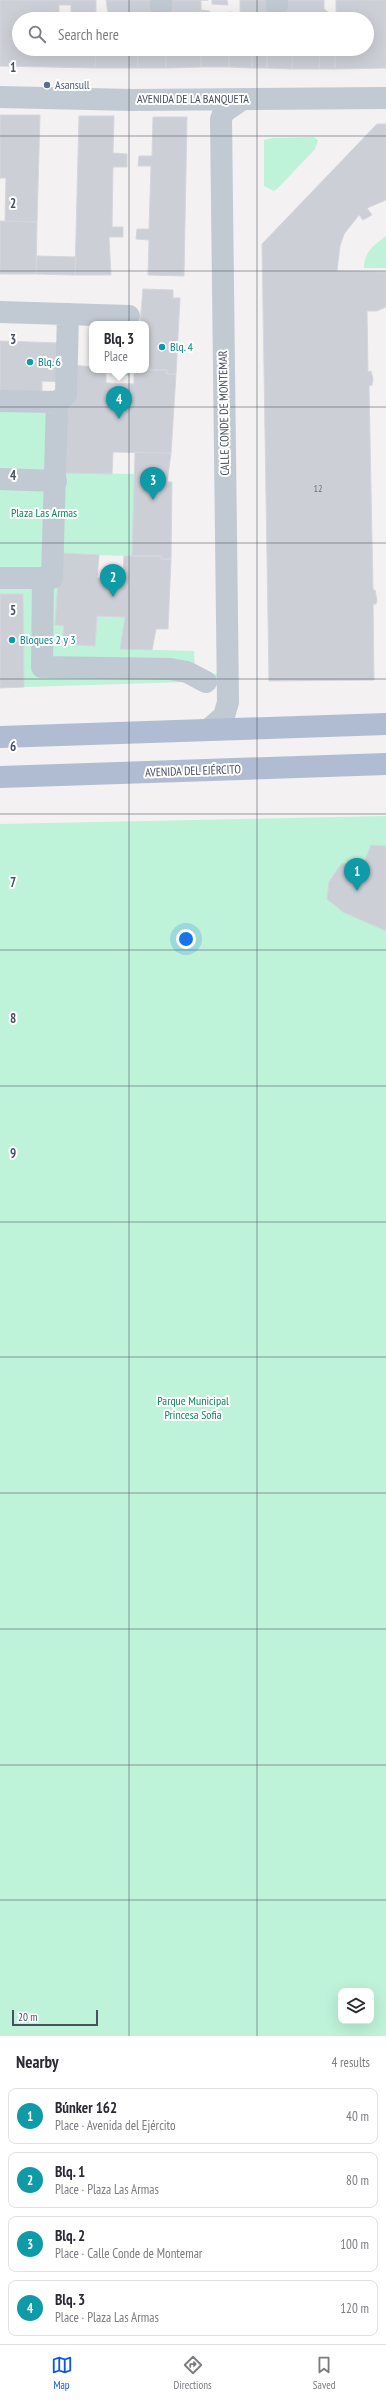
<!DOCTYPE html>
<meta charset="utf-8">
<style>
body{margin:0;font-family:"PT Sans Narrow",sans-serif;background:#f7f7f7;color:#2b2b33}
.controls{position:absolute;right:12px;bottom:12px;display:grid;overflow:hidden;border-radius:8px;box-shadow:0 4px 16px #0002}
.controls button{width:36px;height:36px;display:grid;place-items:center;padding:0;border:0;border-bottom:1px solid #e1e1e2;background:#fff;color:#2b2b33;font:20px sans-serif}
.scale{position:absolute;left:12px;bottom:10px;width:86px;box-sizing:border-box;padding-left:4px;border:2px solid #485160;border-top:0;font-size:11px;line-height:14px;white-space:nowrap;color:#485160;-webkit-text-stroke:3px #fff;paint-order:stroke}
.you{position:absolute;left:186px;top:939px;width:14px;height:14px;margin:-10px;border:3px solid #fff;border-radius:50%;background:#1a73e8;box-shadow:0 0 0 6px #1a73e833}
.badge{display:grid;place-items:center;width:26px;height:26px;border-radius:50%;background:#0f54ef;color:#fff;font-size:13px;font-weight:700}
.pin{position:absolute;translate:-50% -33px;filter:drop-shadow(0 1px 2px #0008)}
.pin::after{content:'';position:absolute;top:21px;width:14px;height:12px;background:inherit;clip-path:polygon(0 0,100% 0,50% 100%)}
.popup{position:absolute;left:89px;top:321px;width:60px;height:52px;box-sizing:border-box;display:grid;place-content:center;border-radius:8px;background:#fff;filter:drop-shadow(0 1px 3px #0005);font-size:13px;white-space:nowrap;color:#7c7c81}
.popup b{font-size:15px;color:#2b2b33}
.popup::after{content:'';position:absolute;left:50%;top:100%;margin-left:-8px;border:8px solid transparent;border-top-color:#fff}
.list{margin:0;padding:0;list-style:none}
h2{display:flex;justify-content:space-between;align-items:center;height:52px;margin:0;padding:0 16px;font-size:17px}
h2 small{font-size:13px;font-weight:400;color:#7c7c81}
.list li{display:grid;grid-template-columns:26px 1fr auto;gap:12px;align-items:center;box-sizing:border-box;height:56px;margin:0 8px 8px;padding:0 8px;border:1px solid #e1e1e2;border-radius:8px}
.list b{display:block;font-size:15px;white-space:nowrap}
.list p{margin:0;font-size:13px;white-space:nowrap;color:#7c7c81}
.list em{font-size:13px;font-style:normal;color:#7c7c81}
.icon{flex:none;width:22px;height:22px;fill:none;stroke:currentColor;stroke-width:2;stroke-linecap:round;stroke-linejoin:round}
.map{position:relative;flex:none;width:386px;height:2036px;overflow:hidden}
.search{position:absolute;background:#fff;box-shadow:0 4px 16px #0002;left:12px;right:12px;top:12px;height:44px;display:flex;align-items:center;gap:10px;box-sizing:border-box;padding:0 14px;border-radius:22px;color:#7c7c81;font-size:15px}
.sheet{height:308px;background:#fff}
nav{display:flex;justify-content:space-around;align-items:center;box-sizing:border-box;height:56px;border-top:1px solid #e1e1e2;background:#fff;font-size:11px;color:#7c7c81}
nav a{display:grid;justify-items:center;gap:2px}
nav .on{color:#0f54ef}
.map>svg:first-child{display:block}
</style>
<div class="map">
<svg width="386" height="2036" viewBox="0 0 386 2036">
<rect width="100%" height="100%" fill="#f3f1f1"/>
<path fill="#bef2d9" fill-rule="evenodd" d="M314,137L318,140L315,149L278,188L274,191L264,186V140L273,138Z
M386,236V268H364C364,252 374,245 386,236Z
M111,370H130L129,376L111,375Z
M0,393L42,394L63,473L135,474L132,556L60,554L55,625L64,626L62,644L95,646L97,616L125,617L120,649L194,651L195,673L218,674L220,681L24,687L23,594H0Z
M386,816V2036H0V824ZM341,1991H371V2021H341Z"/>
<path fill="#cdcfd6" stroke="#d5d6dd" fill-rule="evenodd" d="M0,0H96V19H19V49H96L95,68L0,66ZM59,5H71V19H59Z
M106,0H154L153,19H109Z
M168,0H208H201V10L210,11V19H167Z
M212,0H227L228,5L212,4Z
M240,0H270L269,19H228V12L240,13Z
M283,0H324V9L331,14V19H283Z
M336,0H386V68L335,69V49H367V19H336Z
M96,49H137L138,68H95Z
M166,49L201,50V67L166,68Z
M166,49V68H138L137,50Z
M201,49H229V67H201Z
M229,49H252V68L229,67Z
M252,49H267V68H252Z
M267,49H293L292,69L267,68Z
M293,49H320L319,69H292Z
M320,49H335V69H319Z
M0,115H40L37,222L5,221L6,178H0Z
M79,116H114L113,153L127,154V167H113L112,227H123V237H109L111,275H75Z
M153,117H187L184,276L148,275L149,240L136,239L137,229H149L151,166H138L139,156H152Z
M377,124H386V200L367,208L372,215L363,220L359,215L344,234L340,246L337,271L386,272V307L377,311H367L368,372L371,371L373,379L372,385L369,386L373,590H375L377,600L376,604H373L374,680L269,681L262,244Z
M0,221L37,222L36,274H0Z
M37,256L76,257L75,275L36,274Z
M143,289L173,290V298H180L176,374H167V370H137H146V324H140Z
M0,341L61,343L60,382L42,381V394L0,393Z
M73,365L92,367V370H106V383L134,384V370H167V374H176L171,453L113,452L112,474L63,473L66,371Z
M135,452L171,453L167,482H172L171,559H161L162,556H132Z
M60,553L99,555L97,578L123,577L124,556H162L161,559H171L168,629H156L152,650L120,649L125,617L97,616L95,646L62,644L64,626L55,625Z
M0,594H23L24,687L0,688Z
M371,845L386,846V931L343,912L327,899L329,882L341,864L364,863Z"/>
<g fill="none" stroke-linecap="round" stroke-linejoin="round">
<path stroke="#c1c9d3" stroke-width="22" d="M277,6V0
M161,7V0
M0,97L132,100L386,98
M0,312L129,316
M0,401L57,402L66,395L68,314
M0,479L56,481
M0,578H43L42,667L170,669L187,672L206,682
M43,578H52L57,402
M208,730L224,716L228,702L221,119L224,112L243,99"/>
<path stroke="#b0bcd1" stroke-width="22" d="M0,737L386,724
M0,777L386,764"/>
</g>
<path fill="none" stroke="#485160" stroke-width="1" stroke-opacity="0.55" d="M129,0V19M257,0V19M129,49V2036M257,49V2036M0,136H386M0,271H386M0,407H386M0,543H386M0,679H386M0,814H386M0,950H386M0,1086H386M0,1222H386M0,1357H386M0,1493H386M0,1629H386M0,1765H386M0,1900H386"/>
<circle fill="#5c6f8a" stroke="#fff" stroke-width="1.5" cx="47" cy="85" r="4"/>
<g fill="#0f9aa8" stroke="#fff" stroke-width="1.5">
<circle cx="162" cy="347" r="4"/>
<circle cx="30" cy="362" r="4"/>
<circle cx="12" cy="640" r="4"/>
</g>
<g text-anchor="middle" stroke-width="4" stroke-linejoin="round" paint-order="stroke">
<g font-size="10" fill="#69707e">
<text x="318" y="492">12</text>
</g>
<g font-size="12" fill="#4e5e75" stroke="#fff" text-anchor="start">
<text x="55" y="89">Asansull</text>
</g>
<g font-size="12" fill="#485160" stroke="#fff">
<text x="193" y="103">AVENIDA DE LA BANQUETA</text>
<text transform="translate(224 413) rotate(-91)" y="4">CALLE CONDE DE MONTEMAR</text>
<text transform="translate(193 771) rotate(-2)" y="4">AVENIDA DEL EJÉRCITO</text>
</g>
<g font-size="12" fill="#0d838f" stroke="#fff" text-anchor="start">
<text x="170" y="351">Blq. 4</text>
<text x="38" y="366">Blq. 6</text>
<text x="20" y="644">Bloques 2 y 3</text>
</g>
<g font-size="12" fill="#12875c" stroke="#fff">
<text x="44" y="517">Plaza Las Armas</text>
<text x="193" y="1405">Parque Municipal<tspan x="193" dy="14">Princesa Sofia</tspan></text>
</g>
</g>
<g font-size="13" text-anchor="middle" font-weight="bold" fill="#485160" stroke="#fff" stroke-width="4" stroke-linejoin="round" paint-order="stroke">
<text x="13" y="72">1</text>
<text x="13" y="208">2</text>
<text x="13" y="344">3</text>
<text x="13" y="480">4</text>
<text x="13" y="615">5</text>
<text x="13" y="751">6</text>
<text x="13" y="887">7</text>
<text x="13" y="1023">8</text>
<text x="13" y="1158">9</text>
</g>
</svg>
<div class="controls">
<button><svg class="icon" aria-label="layers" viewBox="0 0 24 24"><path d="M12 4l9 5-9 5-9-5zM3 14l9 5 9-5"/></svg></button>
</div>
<div class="scale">20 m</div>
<div class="you"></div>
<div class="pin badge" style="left:357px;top:891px;background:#0f9aa8">1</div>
<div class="pin badge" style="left:113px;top:597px;background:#0f9aa8">2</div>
<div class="pin badge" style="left:153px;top:500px;background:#0f9aa8">3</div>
<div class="pin badge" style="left:119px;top:419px;background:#0f9aa8">4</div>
<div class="popup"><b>Blq. 3</b>Place</div>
<div class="search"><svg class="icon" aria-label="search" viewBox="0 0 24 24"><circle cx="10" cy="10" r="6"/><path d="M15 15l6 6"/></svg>Search here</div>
</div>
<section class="sheet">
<h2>Nearby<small>4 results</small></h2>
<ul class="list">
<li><span class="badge" style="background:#0f9aa8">1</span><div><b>Búnker 162</b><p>Place · Avenida del Ejército</p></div><em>40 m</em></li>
<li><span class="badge" style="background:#0f9aa8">2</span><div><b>Blq. 1</b><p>Place · Plaza Las Armas</p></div><em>80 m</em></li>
<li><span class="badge" style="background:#0f9aa8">3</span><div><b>Blq. 2</b><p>Place · Calle Conde de Montemar</p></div><em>100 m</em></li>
<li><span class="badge" style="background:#0f9aa8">4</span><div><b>Blq. 3</b><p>Place · Plaza Las Armas</p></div><em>120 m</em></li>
</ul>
</section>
<nav>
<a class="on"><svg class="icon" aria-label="map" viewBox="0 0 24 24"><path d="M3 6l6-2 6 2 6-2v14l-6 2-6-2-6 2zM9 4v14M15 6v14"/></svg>Map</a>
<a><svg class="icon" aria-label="directions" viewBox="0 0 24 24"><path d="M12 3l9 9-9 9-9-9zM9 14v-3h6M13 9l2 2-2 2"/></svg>Directions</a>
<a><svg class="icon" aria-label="saved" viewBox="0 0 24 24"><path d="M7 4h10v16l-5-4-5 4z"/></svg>Saved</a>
</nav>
